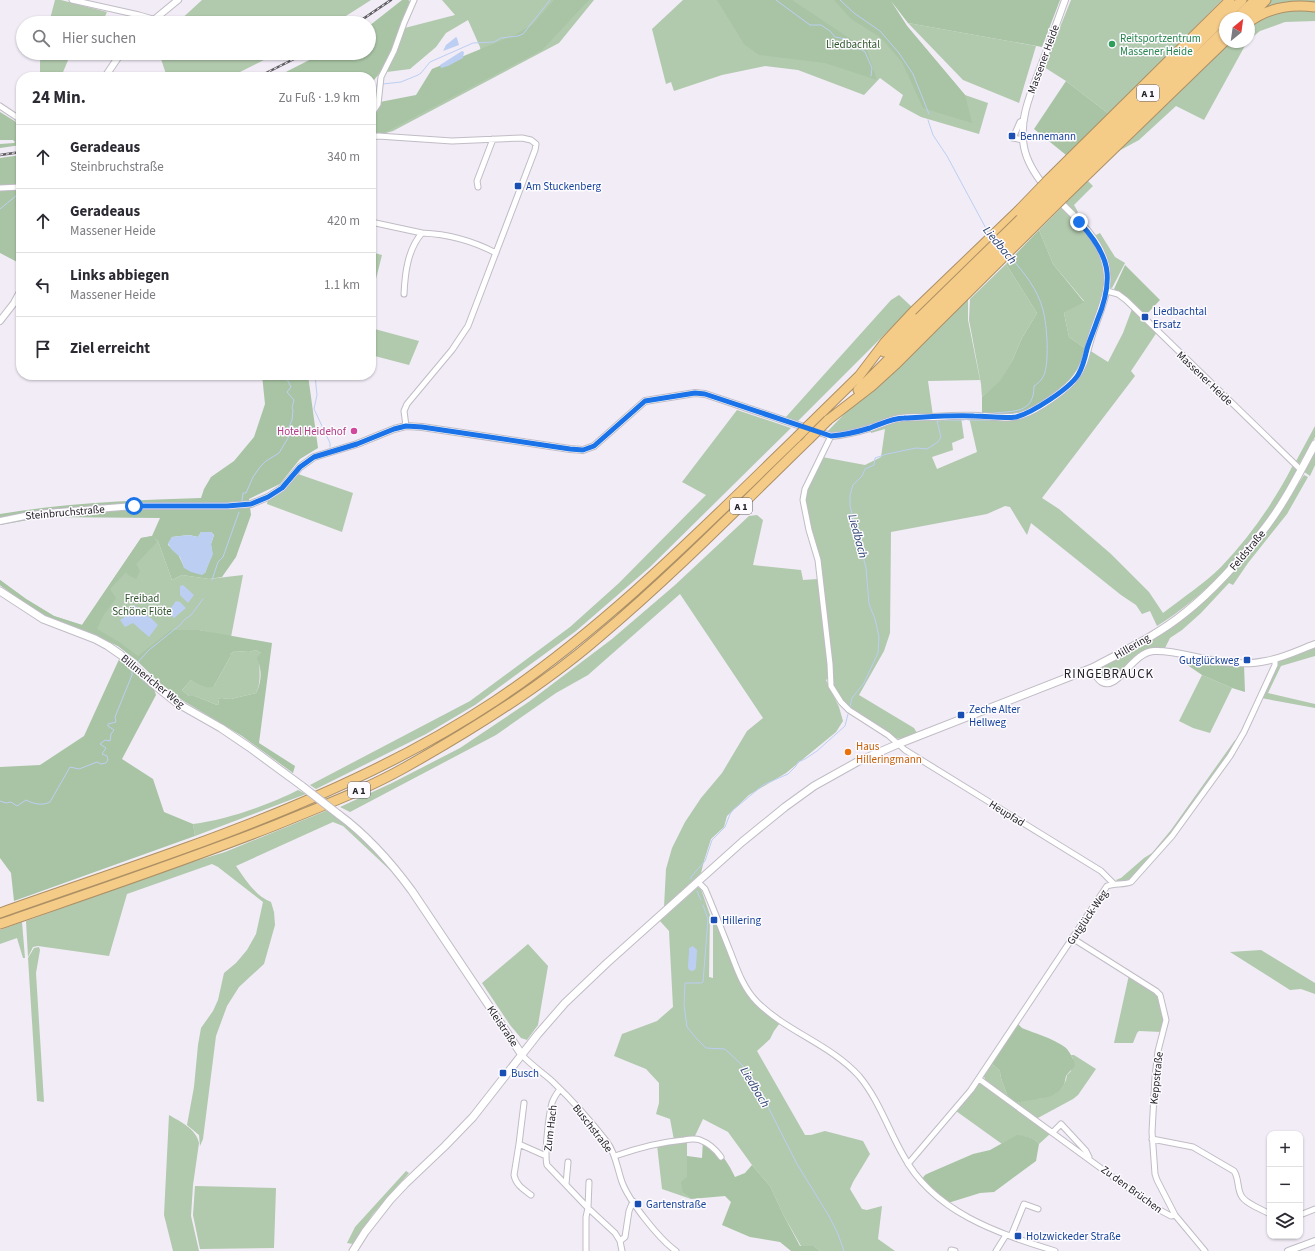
<!DOCTYPE html>
<html lang="de">
<meta charset="utf-8">
<style>
body{margin:0;font-family:"Source Sans 3",sans-serif;background:#f7f7f7;color:#2b2b33}
.controls{position:absolute;right:12px;bottom:12px;display:grid;overflow:hidden;border-radius:8px;box-shadow:0 1px 3px #0004}
.controls button{width:36px;height:36px;display:grid;place-items:center;padding:0;border:0;border-bottom:1px solid #e1e1e2;background:#fff;color:#2b2b33;font:20px sans-serif}
.compass{position:absolute;left:1219px;top:12px;width:36px;height:36px;border-radius:50%;background:#fff;box-shadow:0 1px 3px #0004;rotate:29deg}
.stop{position:absolute;width:12px;height:12px;margin:-9px;border:3px solid #1a73e8;border-radius:50%;background:#fff}
.stop.end{background:#1a73e8;border-color:#fff;box-shadow:0 1px 4px #0008}
.list{margin:0;padding:0;list-style:none}
h2{display:flex;justify-content:space-between;align-items:center;height:52px;margin:0;padding:0 16px;font-size:17px}
h2 small{font-size:13px;font-weight:400;color:#7c7c81}
.list li{display:grid;grid-template-columns:26px 1fr auto;gap:12px;align-items:center;box-sizing:border-box;height:64px;padding:0 16px;border-top:1px solid #e1e1e2}
.list b{display:block;font-size:15px;white-space:nowrap}
.list p{margin:0;font-size:13px;white-space:nowrap;color:#7c7c81}
.list em{font-size:13px;font-style:normal;color:#7c7c81}
.icon{flex:none;width:22px;height:22px;fill:none;stroke:currentColor;stroke-width:2;stroke-linecap:round;stroke-linejoin:round}
.map{position:relative;flex:none;width:1315px;height:1251px;overflow:hidden}
.search{position:absolute;background:#fff;box-shadow:0 1px 3px #0004;left:16px;top:16px;width:360px;height:44px;display:flex;align-items:center;gap:10px;box-sizing:border-box;padding:0 14px;border-radius:22px;color:#7c7c81;font-size:15px}
.panel{position:absolute;background:#fff;box-shadow:0 1px 3px #0004;left:16px;top:72px;width:360px;height:308px;border-radius:16px}
.map>svg:first-child{display:block}
</style>
<div class="map">
<svg width="1315" height="1251" viewBox="0 0 1315 1251">
<rect width="100%" height="100%" fill="#f1ecf6"/>
<path fill="#b1c9ad" d="M55,0H61L107,12L102,23H49Z
M202,0H371L335,23H177Z
M442,0H594L559,43L393,131L376,136L414,102L482,57L480,47L468,20L446,33L436,47L410,69L379,73L397,30L455,15Z
M683,0H890L907,26L965,95L988,103L979,134L921,117L899,105L903,95L880,78L864,95L798,70L765,66L722,75L674,91L671,82L666,84L652,29Z
M1071,0H1222L1109,114L1066,81L1044,67Z
M1268,0H1315V5L1254,17Z
M1292,8L1315,10V21L1285,22L1260,31L1249,40V25L1259,18Z
M908,23L1036,46L1019,103L963,80Z
M1230,42H1247L1204,120L1176,106L1139,140L1115,153Z
M42,53H71L61,77H40V61Z
M159,53H278L230,77H167Z
M1087,180L1093,186L1074,205L1078,212L1075,215L1064,204Z
M1062,207L1085,231L1099,251L1104,265L1106,291L1086,349L1069,337L1064,313L1084,301L1053,264L1039,230Z
M1100,233L1115,257L1125,263L1112,288L1109,287V275L1094,236Z
M371,252L382,255L371,299Z
M1006,264L1037,313L1022,338L1013,359L1000,382L982,397L981,384L969,320L970,299Z
M899,295L912,307L797,422L785,418L891,300Z
M968,299V320L980,380L928,381L933,416L903,417L846,433H826L852,406Z
M1132,309L1157,332L1131,371L1135,376L1042,498L1059,509L1111,554L1149,592L1163,613C1182,598 1204,584 1221,567C1250,537 1274,502 1293,465L1298,469C1264,531 1218,588 1157,626L1150,611L1142,614L1136,605L1121,595L1031,523L1027,535L1010,507L1005,506L987,514L891,532L890,633L884,651L859,695L914,728L917,733L901,739L894,738L849,710L834,692L820,576L810,530L805,495L822,457L865,465L881,457L885,429L871,433L870,429L894,420L961,417L964,438L952,443L953,450L932,457L937,469L977,452L969,417L987,418L1089,350L1108,362L1123,333Z
M371,328L419,341L409,365L371,355Z
M737,410L791,428L650,567L576,631L475,705L426,734L316,789L310,785L470,701L570,627L619,583L706,495L682,482Z
M1315,426V437L1298,466L1295,463Z
M1315,448V465L1310,476L1303,471Z
M298,474L353,493L342,532L267,504L268,499L285,488Z
M1304,475L1308,477L1287,514L1248,563L1233,585L1229,583L1201,613L1182,630L1170,638L1165,648C1159,649 1152,649 1146,650C1131,654 1123,673 1110,681L1104,679L1101,675V668L1155,637L1203,602L1218,588L1257,544L1287,502Z
M757,515L763,520L753,565L801,570L803,580L818,579L829,678L826,680L839,707L843,721L836,732L786,773L749,795L727,816L724,827L711,839L704,861L701,873L664,907L666,869L672,848L685,822L701,798L722,773L747,731L763,718L680,594L588,675L556,693L496,735L350,812L340,807L392,783L460,748L530,701L612,639L675,585L749,516Z
M152,536L158,541L172,580L182,575L209,579L243,575L231,637L199,630L135,659L118,646L95,635L53,620L0,585V580L26,599L54,616L82,625L141,538Z
M1315,647V656L1281,666L1268,693L1315,704V708L1261,698L1279,661Z
M256,650L261,653C257,666 263,680 256,693L231,699L221,698L218,699L219,704L217,705L195,696H189L182,690L191,680L214,686L230,657V654L235,651L249,652Z
M1202,675L1232,688L1210,733L1193,728L1179,721Z
M1235,740L1237,741L1235,746L1171,835L1130,882L1119,883L1116,880L1121,878L1144,858L1152,853L1171,830Z
M298,790L306,794L195,836L193,824C226,820 269,805 298,790Z
M328,810L351,826L394,868L391,871L343,826L333,822L236,866C245,879 255,896 271,902L274,912L275,925L264,964L239,987L227,1006L216,1036L203,1139L200,1146L199,1135L187,1125L194,1087L198,1045L201,1028L213,1011L218,1000L224,973L236,963L247,950L256,934L263,902L218,867L212,864L127,894L109,956L38,946L33,947L28,957L26,921L189,863L225,852Z
M698,887L701,889L710,915L709,977L713,978V922L716,921L744,990L754,1003L780,1023L774,1031L770,1039L757,1051L805,1135H811L825,1131L863,1141L870,1154L853,1182L850,1189L862,1209L867,1210L882,1206L878,1239L895,1251H820L814,1246H801L784,1216L770,1186L752,1165L728,1132L703,1119L694,1138L674,1140L670,1119L656,1114L659,1103V1083L646,1069L614,1056L622,1034L657,1021L673,1007L669,931L660,921Z
M22,922L25,958H23L17,938L0,944V930Z
M528,944L548,966L538,1025L527,1040L521,1038L510,1025L482,983Z
M39,947L40,950L36,973L44,1102L37,1101L28,958L34,948Z
M1261,950L1315,983V994L1301,989L1290,990L1230,952Z
M1129,975L1159,996L1165,1020L1162,1032L1139,1031L1137,1033L1133,1043H1114Z
M1071,1055H1074L1096,1069L1078,1095L1073,1099L1036,1119L1013,1102L1017,1103L1024,1100L1043,1098L1056,1093L1062,1088L1066,1080L1067,1075L1071,1071L1073,1059Z
M991,1063L1000,1071C1000,1080 1006,1089 1008,1098C1001,1093 982,1083 984,1074C985,1071 988,1067 991,1063Z
M981,1083L1051,1133L1039,1144C1029,1132 1014,1136 1002,1144L956,1111L977,1084Z
M169,1115C181,1122 196,1129 199,1143L193,1185L191,1216L199,1251H173L164,1215Z
M687,1141V1177L683,1193L691,1199L662,1189L657,1145Z
M406,1171L409,1173L373,1214L353,1244L347,1243L355,1227Z
M195,1186L276,1188L274,1248L200,1249L193,1215Z"/>
<path fill="#a8c4a4" fill-rule="evenodd" d="M402,0H408L410,1C401,23 389,68 371,83V77H276L323,53H369V26Z
M554,0H589L542,50L382,134L371,135V118L380,102L416,95L432,69L515,35L533,24Z
M717,0H792L867,50L877,80L825,63L759,55L744,44Z
M834,0H1060L1042,47L908,23L891,1L907,26L965,95L972,123L923,108L902,62L880,37L851,19Z
M1066,81L1109,114L1066,155L1034,129Z
M0,112L21,125V145L0,148V144L14,143L15,142L13,140H0Z
M21,155V264L0,253V158Z
M1039,230L1053,264L1084,302L1064,313L1069,337L1086,349L1081,365L1071,381L1039,405L1016,415L982,414V397L1000,381L1013,359L1022,338L1037,313L1006,264Z
M1125,265L1160,300L1144,317L1114,289Z
M262,375H308L318,448L300,459L280,484L249,499L251,515L236,557L222,577L209,579L182,575L172,580L158,541L154,538L157,542L136,564L140,571L136,579L128,575L126,572L110,589L116,598L103,616L97,629L119,642L138,656L171,630H199L272,643L259,743L295,766L293,773L242,736L182,700L161,684L135,659L118,646L95,635L53,620L24,603L0,585V580L26,599L54,616L82,625L141,538L152,536L160,518L45,517L0,525V514C66,503 134,500 201,498L204,489L211,477L234,461L254,437L265,404ZM201,532H211L214,535L211,544L212,554L205,573L184,567L178,554L168,545L172,537L189,535L198,537ZM256,650L261,653L257,658C262,669 262,682 256,693L231,699L221,698L218,699L219,704L217,705L195,696H189L182,690L191,680C199,684 207,690 214,686L230,657V654L235,651L249,652Z
M121,655L152,683L156,695L122,759L153,779L164,812L193,824L195,836L14,901L11,873L0,858V767L40,765L84,736Z
M1185,657L1244,665L1245,692L1232,688L1202,675L1183,662Z
M1018,1024L1022,1028C1034,1033 1058,1040 1067,1049C1071,1054 1074,1060 1075,1066C1072,1069 1068,1073 1066,1076C1065,1080 1065,1084 1062,1088C1052,1101 1031,1098 1017,1103L1008,1098C1006,1089 1000,1080 1000,1071L991,1063Z
M1017,1135C1025,1136 1034,1137 1039,1144L1036,1161L994,1192L980,1193L948,1203L940,1197L922,1179L925,1175L929,1173L973,1154L990,1150Z
M703,1140C720,1152 726,1158 735,1177L745,1173L752,1165L770,1186L784,1216L800,1246H814L820,1251H791L780,1242L750,1237L722,1225L731,1202L725,1196L691,1199L683,1193L681,1182L687,1177V1156L702,1158Z"/>
<path fill="#bccff3" d="M456,37L457,38L459,45L443,51L446,45Z
M462,51L464,52L463,58L448,66L441,68L440,65Z
M201,532H211L214,535L211,544L213,554L205,573L202,575L191,572L184,568L180,557L171,549L168,543L172,537L189,535L198,537Z
M183,585L194,595L188,603L180,595V586Z
M176,601L180,602L186,608L174,618L168,612Z
M134,605L150,618H151L158,625L149,637L133,623L125,627L120,620L126,616Z
M693,946L697,950L696,967L695,970L692,971L689,970L688,967L689,950V948Z"/>
<g fill="none" stroke-linecap="round" stroke-linejoin="round">
<path stroke="#bccff3" stroke-width="1" d="M776,0L810,25H821L830,31L835,37L846,39L865,52L872,68L871,76
M840,0L854,13L880,31L899,53L913,74L929,114
M383,84L401,82L418,75L421,73L430,62L473,43L494,42L501,38L518,36L523,34L550,0
M371,86L378,85
M371,110C376,103 374,94 376,86
M928,120L933,135L947,156L989,234
M0,209L17,195H21
M315,375L317,395L314,409L330,443V447
M994,413C1015,411 1034,413 1034,386C1037,384 1041,381 1043,377C1050,365 1047,324 1043,310C1038,290 1024,272 1010,257
M944,420H964
M968,420H990
M239,502L242,501L243,493H246L253,477L260,467L266,461L279,453L291,433L289,427L292,420L293,410L292,408L294,400L287,392L291,387L285,375
M212,580L218,562L223,557L239,512
M138,662L149,650L180,625L184,620L191,615L203,599
M850,707L852,698L864,683L878,653L879,637L875,619L869,604L866,568L850,506V495L853,485L862,476L865,469L874,465L875,458L887,454L916,448L927,449L938,442L941,437L937,421H940
M0,801L6,803L11,802L17,806L26,800C34,804 42,806 50,802L70,767L79,769L97,762L101,764L106,763L108,760L107,756L102,754L106,748L100,744L105,740L110,741L111,734L114,730L108,726V724L116,722L115,717L132,675V670
M691,879V877L705,861L712,840L725,827L730,814L733,810L763,785L788,774L796,766L798,762L805,759L817,751L845,726L848,714
M697,891L701,900
M703,905L708,919L703,982L701,983H685L684,1005L687,1027L697,1039L706,1048L725,1049L743,1066L763,1097L797,1164L829,1216L838,1234L844,1251"/>
<g stroke="#c1bcc5" stroke-width="7">
<path id="minor" d="M72,0L139,15L153,19
M0,106L21,120
M371,115L378,104L381,77L394,51L404,23L414,0
M371,137L378,136L452,141L522,138L531,140L536,144L535,150L468,326L452,350L407,404L404,411L406,426
M1023,140L1013,138L1020,122L1024,120
M478,187L477,181L493,139
M0,188L21,187
M371,222L422,233
M1107,291L1118,294L1126,300L1301,470
M404,294C405,272 408,249 422,233C448,234 473,241 496,253
M831,436L805,489L803,500L809,530L818,560L830,664L831,686L841,702L849,710L888,735L905,750L1101,871L1114,884
M698,882L705,889C714,910 722,931 730,951C737,969 743,988 757,1002C787,1032 830,1044 859,1076C879,1100 888,1129 903,1155C933,1212 997,1233 1055,1251
M1072,938L1156,991L1160,995L1166,1020L1158,1051L1155,1077L1152,1132L1155,1174L1157,1180L1175,1215L1205,1251
M522,1055C531,1065 542,1072 552,1081C572,1100 590,1120 607,1142C616,1154 617,1168 622,1182C629,1201 659,1239 676,1251
M979,1079L1154,1207L1171,1216L1175,1215
M560,1089C557,1093 554,1097 552,1103C549,1114 544,1154 547,1165L588,1208L615,1233L620,1241L622,1251
M524,1103L519,1144L546,1156
M1053,1132L1061,1124L1086,1151L1089,1157
M1152,1139L1193,1147L1234,1171C1239,1178 1237,1188 1241,1195C1244,1203 1263,1210 1270,1214
M519,1144L514,1175C516,1185 523,1189 531,1195
M615,1156C638,1148 660,1142 684,1140C689,1139 695,1138 700,1140C708,1143 716,1150 721,1157
M908,1164L971,1090L1107,886C1115,883 1123,885 1131,882L1172,836L1230,756L1244,732L1275,665V659
M566,1184L568,1162
M1300,1215L1315,1209
M1011,1236L1024,1204L1038,1209
M620,1241L625,1237L629,1211L633,1201
M951,1250L955,1251
M586,1251V1217L588,1208L589,1182
M996,1251L1006,1235"/>
</g>
<g stroke="#c1bcc5" stroke-width="8">
<path id="tertiary" d="M150,23L178,0
M105,77L121,53
M1046,188C1036,176 1027,163 1024,147C1018,118 1033,88 1043,61C1050,41 1058,20 1065,0
M0,321L14,303L21,290
M0,521L25,516L47,513L134,506H227L251,504L268,497L282,488L300,467L314,457L357,444L394,429L406,426L422,427L570,449L583,450L594,446L645,401L695,393L705,394L831,436C844,435 857,432 870,428C880,425 890,419 901,418C911,417 922,417 932,417C948,416 964,415 980,416C994,416 1008,420 1022,415C1037,410 1067,390 1076,377C1085,366 1087,351 1091,338C1099,311 1114,288 1104,259C1096,235 1075,217 1058,200
M1092,668C1094,672 1097,679 1102,682C1118,691 1132,652 1154,651C1173,650 1192,657 1211,660C1228,663 1249,665 1266,661C1283,658 1299,650 1315,644
M1288,1251L1315,1241"/>
</g>
<g stroke="#c1bcc5" stroke-width="9">
<path id="secondary" d="M0,591L43,619L95,639L108,646L121,655L152,683L177,703L221,728L249,747L302,786
M338,814C368,836 390,861 412,891L522,1055
M353,1251L365,1232L390,1200L405,1184L445,1146L473,1117L538,1034L565,1003L607,963L742,842L785,807L814,786L857,762L898,744L1092,668C1124,651 1158,635 1186,612C1216,588 1242,558 1265,528C1285,502 1300,472 1315,444"/>
</g>
<g stroke="#ac9065" stroke-width="11">
<path id="motorway" d="M1237,18L1255,0
M1248,18L1266,0
M1249,22C1268,8 1292,4 1315,7
M1048,180L1230,0
M1054,186L1242,0
M1059,192L1225,30
M1064,197L1225,41
M884,352L919,318
M856,380L885,342L913,312L1018,211
M858,390L924,324
M828,420L872,386L895,365L930,330
M808,426L859,376
M0,913C169,853 344,801 495,701C607,626 701,530 797,437
M0,924C92,892 185,861 276,825C319,807 363,791 404,768C472,730 540,688 599,637C673,575 740,506 809,439"/>
</g>
<use href="#minor" stroke="#fff" stroke-width="5"/>
<use href="#tertiary" stroke="#fff" stroke-width="6"/>
<use href="#secondary" stroke="#fff" stroke-width="7"/>
<use href="#motorway" stroke="#f5cb88" stroke-width="9"/>
<g stroke="#5e5c61" stroke-width="2.5">
<path id="rail" d="M357,23L391,0
M258,77L306,53
M0,155L21,152"/>
</g>
<use href="#rail" stroke="#fdfbff" stroke-width="1" stroke-dasharray="3" stroke-linecap="butt"/>
<g stroke="#c1bcc5" stroke-width="9" stroke-linecap="butt">
<path id="secondary-bridge" d="M302,786L338,814"/>
</g>
<g stroke="#ac9065" stroke-width="11" stroke-linecap="butt">
<path id="motorway-bridge" d="M1018,211L1048,180
M919,318L1054,186
M924,324L1059,192
M930,330L1064,197
M797,437L808,426
M809,439L828,420"/>
</g>
<use href="#secondary-bridge" stroke="#fff" stroke-width="7"/>
<use href="#motorway-bridge" stroke="#f5cb88" stroke-width="9"/>
</g>
<g fill="none" stroke-linecap="round" stroke-linejoin="round">
<path stroke="#1a73e8" stroke-width="5" d="M134,506H227L251,504L268,497L282,488L300,467L314,457L357,444L394,429L406,426L422,427L570,449L583,450L594,446L645,401L695,393L705,394L831,436C844,435 857,432 870,428C881,424 892,418 904,418C927,417 951,415 974,416C988,416 1002,419 1016,417C1032,413 1069,389 1078,375C1083,367 1085,358 1087,349C1090,339 1094,330 1097,321C1115,278 1110,255 1079,222"/>
</g>
<circle fill="#2e9e5b" stroke="#fdfbff" stroke-width="1.5" cx="1112" cy="44" r="4"/>
<g fill="#1a4fb4" stroke="#fdfbff" stroke-width="1.5">
<rect x="1008" y="132" width="8" height="8" rx="2"/>
<rect x="514" y="182" width="8" height="8" rx="2"/>
<rect x="1141" y="313" width="8" height="8" rx="2"/>
<rect x="1243" y="656" width="8" height="8" rx="2"/>
<rect x="957" y="711" width="8" height="8" rx="2"/>
<rect x="710" y="916" width="8" height="8" rx="2"/>
<rect x="499" y="1069" width="8" height="8" rx="2"/>
<rect x="634" y="1200" width="8" height="8" rx="2"/>
<rect x="1014" y="1232" width="8" height="8" rx="2"/>
</g>
<circle fill="#d1479c" stroke="#fdfbff" stroke-width="1.5" cx="354" cy="431" r="4"/>
<circle fill="#e8710a" stroke="#fdfbff" stroke-width="1.5" cx="848" cy="752" r="4"/>
<g text-anchor="middle" stroke-width="3" stroke-linejoin="round" paint-order="stroke">
<g fill="#fdfbff" stroke="#646366" stroke-width="1">
<rect x="1137" y="85" width="22" height="16" rx="3"/>
<rect x="730" y="498" width="22" height="16" rx="3"/>
<rect x="348" y="782" width="22" height="16" rx="3"/>
</g>
<g font-size="10" font-weight="bold" fill="#232225">
<text x="1148" y="97">A 1</text>
<text x="741" y="510">A 1</text>
<text x="359" y="794">A 1</text>
</g>
<g font-size="11" fill="#27864d" stroke="#fdfbff" text-anchor="start">
<text x="1120" y="42">Reitsportzentrum<tspan x="1120" dy="13">Massener Heide</tspan></text>
</g>
<g font-size="11" fill="#30572b" stroke="#fdfbff">
<text x="853" y="48">Liedbachtal</text>
<text x="142" y="602">Freibad<tspan x="142" dy="13">Schöne Flöte</tspan></text>
</g>
<g font-size="11" fill="#232225" stroke="#fdfbff">
<text transform="translate(1043 59) rotate(-70)" y="4">Massener Heide</text>
<text transform="translate(1205 378) rotate(44)" y="4">Massener Heide</text>
<text transform="translate(65 512) rotate(-5)" y="4">Steinbruchstraße</text>
<text transform="translate(1247 550) rotate(-50)" y="4">Feldstraße</text>
<text transform="translate(1132 646) rotate(-30)" y="4">Hillering</text>
<text transform="translate(153 681) rotate(39)" y="4">Billmericher Weg</text>
<text transform="translate(1007 813) rotate(32)" y="4">Heupfad</text>
<text transform="translate(1087 917) rotate(-56)" y="4">Gutglück-Weg</text>
<text transform="translate(503 1026) rotate(56)" y="4">Kleistraße</text>
<text transform="translate(1156 1078) rotate(-84)" y="4">Keppstraße</text>
<text transform="translate(550 1128) rotate(-83)" y="4">Zum Hach</text>
<text transform="translate(593 1128) rotate(52)" y="4">Buschstraße</text>
<text transform="translate(1132 1189) rotate(36)" y="4">Zu den Brüchen</text>
</g>
<g font-size="11" fill="#164399" stroke="#fdfbff" text-anchor="start">
<text x="1020" y="140">Bennemann</text>
<text x="526" y="190">Am Stuckenberg</text>
<text x="1153" y="315">Liedbachtal<tspan x="1153" dy="13">Ersatz</tspan></text>
<text x="1239" y="664" text-anchor="end">Gutglückweg</text>
<text x="969" y="713">Zeche Alter<tspan x="969" dy="13">Hellweg</tspan></text>
<text x="722" y="924">Hillering</text>
<text x="511" y="1077">Busch</text>
<text x="646" y="1208">Gartenstraße</text>
<text x="1026" y="1240">Holzwickeder Straße</text>
</g>
<g font-size="11" fill="#b23c85" stroke="#fdfbff" text-anchor="end">
<text x="346" y="435">Hotel Heidehof</text>
</g>
<g font-size="11" fill="#c56008" stroke="#fdfbff" text-anchor="start">
<text x="856" y="750">Haus<tspan x="856" dy="13">Hilleringmann</tspan></text>
</g>
<g font-size="12" font-style="italic" fill="#2c4471" stroke="#fdfbff">
<text transform="translate(1000 245) rotate(50)" y="4">Liedbach</text>
<text transform="translate(858 536) rotate(75)" y="4">Liedbach</text>
<text transform="translate(755 1087) rotate(59)" y="4">Liedbach</text>
</g>
<g font-size="13" letter-spacing="1" fill="#232225" stroke="#fdfbff">
<text x="1109" y="678">RINGEBRAUCK</text>
</g>
</g>
</svg>
<div class="controls">
<button>+</button>
<button>−</button>
<button><svg class="icon" aria-label="layers" viewBox="0 0 24 24"><path d="M12 4l9 5-9 5-9-5zM3 14l9 5 9-5"/></svg></button>
</div>
<svg class="compass" viewBox="-18 -18 36 36"><path d="M0-13l5 13h-10z" fill="#e53935"/><path d="M0 13l5-13h-10z" fill="#7c7c81"/></svg>
<div class="stop" style="left:134px;top:506px"></div>
<div class="stop end" style="left:1079px;top:222px"></div>
<div class="search"><svg class="icon" aria-label="search" viewBox="0 0 24 24"><circle cx="10" cy="10" r="6"/><path d="M15 15l6 6"/></svg>Hier suchen</div>
<section class="panel">
<h2>24 Min.<small>Zu Fuß · 1.9 km</small></h2>
<ul class="list">
<li><svg class="icon" aria-label="ahead" viewBox="0 0 24 24"><path d="M12 20V5M6 11l6-6 6 6"/></svg><div><b>Geradeaus</b><p>Steinbruchstraße</p></div><em>340 m</em></li>
<li><svg class="icon" aria-label="ahead" viewBox="0 0 24 24"><path d="M12 20V5M6 11l6-6 6 6"/></svg><div><b>Geradeaus</b><p>Massener Heide</p></div><em>420 m</em></li>
<li><svg class="icon" aria-label="left" viewBox="0 0 24 24"><path d="M17 20v-9H6M10 6l-5 5 5 5"/></svg><div><b>Links abbiegen</b><p>Massener Heide</p></div><em>1.1 km</em></li>
<li><svg class="icon" aria-label="arrive" viewBox="0 0 24 24"><path d="M6 21V4h12l-3 4 3 4H6"/></svg><div><b>Ziel erreicht</b></div></li>
</ul>
</section>
</div>
